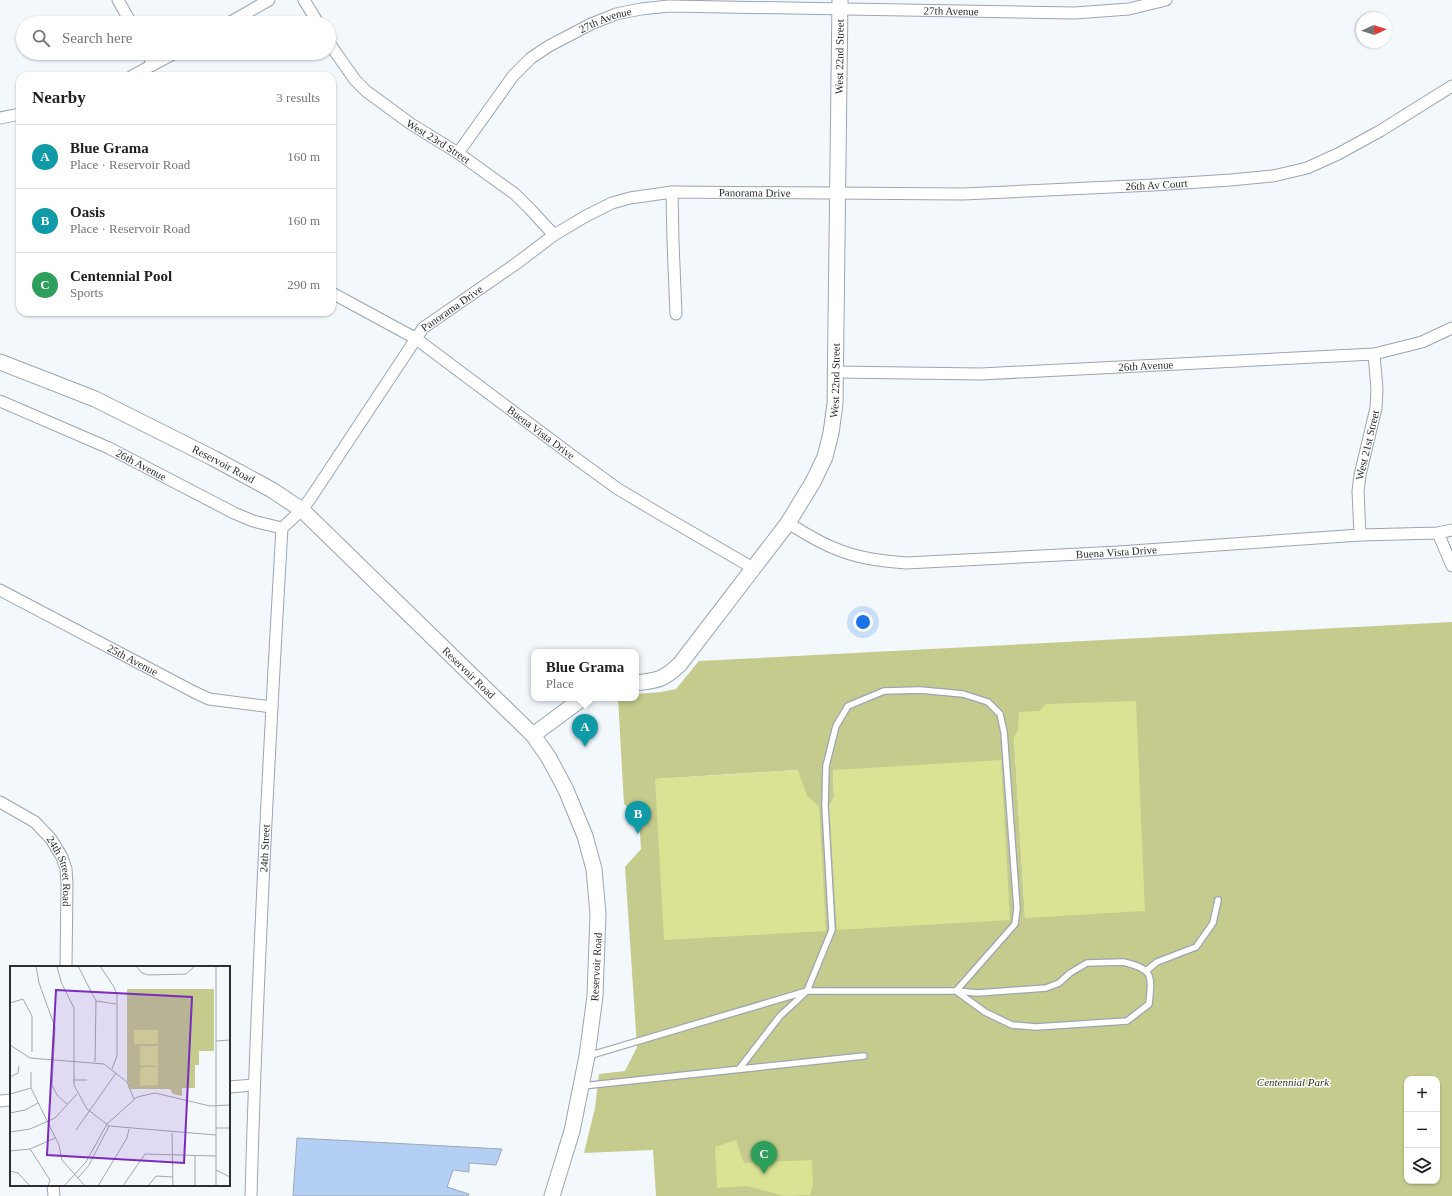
<!DOCTYPE html>
<meta charset="utf-8">
<style>
body{margin:0;font-family:"Times New Roman",serif;background:#f2f2f2;color:#202124}
.controls{position:absolute;right:12px;bottom:12px;display:grid;overflow:hidden;border-radius:8px;box-shadow:0 1px 3px #0004}
.controls button{width:36px;height:36px;display:grid;place-items:center;padding:0;border:0;border-bottom:1px solid #e0e0e0;background:#fff;color:#202124;font:20px sans-serif}
.compass{position:absolute;left:1356px;top:12px;width:36px;height:36px;border-radius:50%;background:#fff;box-shadow:0 1px 3px #0004;rotate:87deg}
.you{position:absolute;left:863px;top:622px;width:14px;height:14px;margin:-10px;border:3px solid #fff;border-radius:50%;background:#1a73e8;box-shadow:0 0 0 6px #1a73e833}
.badge{display:grid;place-items:center;width:26px;height:26px;border-radius:50%;background:#2563eb;color:#fff;font-size:13px;font-weight:700}
.pin{position:absolute;translate:-50% -33px;filter:drop-shadow(0 1px 2px #0008)}
.pin::after{content:'';position:absolute;top:21px;width:14px;height:12px;background:inherit;clip-path:polygon(0 0,100% 0,50% 100%)}
.popup{position:absolute;left:531px;top:649px;width:108px;height:52px;box-sizing:border-box;display:grid;place-content:center;border-radius:8px;background:#fff;filter:drop-shadow(0 1px 3px #0005);font-size:13px;white-space:nowrap;color:#757577}
.popup b{font-size:15px;color:#202124}
.popup::after{content:'';position:absolute;left:50%;top:100%;margin-left:-8px;border:8px solid transparent;border-top-color:#fff}
.list{margin:0;padding:0;list-style:none}
h2{display:flex;justify-content:space-between;align-items:center;height:52px;margin:0;padding:0 16px;font-size:17px}
h2 small{font-size:13px;font-weight:400;color:#757577}
.list li{display:grid;grid-template-columns:26px 1fr auto;gap:12px;align-items:center;box-sizing:border-box;height:64px;padding:0 16px;border-top:1px solid #e0e0e0}
.list b{display:block;font-size:15px;white-space:nowrap}
.list p{margin:0;font-size:13px;white-space:nowrap;color:#757577}
.list em{font-size:13px;font-style:normal;color:#757577}
.icon{flex:none;width:22px;height:22px;fill:none;stroke:currentColor;stroke-width:2;stroke-linecap:round;stroke-linejoin:round}
.map{position:relative;flex:none;width:1452px;height:1196px;overflow:hidden}
.search{position:absolute;background:#fff;box-shadow:0 1px 3px #0004;left:16px;top:16px;width:320px;height:44px;display:flex;align-items:center;gap:10px;box-sizing:border-box;padding:0 14px;border-radius:22px;color:#757577;font-size:15px}
.panel{position:absolute;background:#fff;box-shadow:0 1px 3px #0004;left:16px;top:72px;width:320px;height:244px;border-radius:12px}
.map>svg:first-child{display:block}
</style>
<div class="map">
<svg width="1452" height="1196" viewBox="0 0 1452 1196">
<rect width="100%" height="100%" fill="#f3f8fd"/>
<path fill="#c4cb8d" fill-rule="evenodd" d="M1452,622V1196H656L653,1150L584,1153L595,1108L599,1074L625,1071L637,1047L625,867L641,849L639,816L624,804L618,698H636V694L661,692L676,689L699,661ZM1039,711L1025,918L1014,738L1018,731ZM797,770L807,796L655,779ZM833,771L1010,920L829,807L834,797ZM1407,1079H1437V1181H1407Z"/>
<path fill="#dae293" d="M1136,701L1145,911L1025,918L1014,738L1018,731L1019,712L1039,711L1046,704Z
M1001,760L1010,920L837,930L829,807L834,797L833,770Z
M798,770L807,796L819,806L826,931L664,940L655,779Z
M736,1140L744,1163L812,1160L813,1185L810,1195L785,1196L747,1186L717,1188L715,1147Z"/>
<path fill="#b3cff4" stroke="#9fa8b5" d="M297,1138L502,1149L496,1165L469,1163V1172L453,1170L447,1187L469,1194L468,1196H293Z"/>
<g fill="none" stroke-linecap="round" stroke-linejoin="round">
<g stroke="#9ca5b2" stroke-width="8">
<path id="lane" d="M1123,962C1153,969 1152,974 1149,1004L1127,1021L1036,1027L1012,1025L985,1012L956,991L978,993L1046,988L1059,983L1070,973L1087,963Z
M1146,971L1157,962L1196,947L1213,923L1218,900
M588,1056L807,991H956L1015,924L1017,908L1004,732L1000,714L988,702L963,694L920,690L884,691L848,706L836,726L826,766L825,806L832,930L807,991L780,1016L739,1069
M582,1086L864,1056"/>
</g>
<g stroke="#9ca5b2" stroke-width="13">
<g id="street">
<path d="M118,0L131,23"/>
<path d="M304,0L318,23"/>
<path d="M229,23L269,0"/>
<path id="s1" d="M329,43L355,80L366,91L411,124L458,153L515,194L530,209L554,235"/>
<path d="M147,53L153,64"/>
<path d="M132,76L175,53"/>
<path d="M0,118L20,114"/>
<path id="s2" d="M458,153L513,76L531,58L549,46L591,24L616,14L641,9L669,6L1075,13L1129,9L1166,0"/>
<path d="M672,192L673,242L676,314"/>
<path id="s3" d="M332,293L415,338L578,460L618,489L660,514L753,568"/>
<path id="s4" d="M835,372L981,374L1374,354L1422,342L1452,328"/>
<path id="s5" d="M0,401L109,448L234,513L253,521L282,528"/>
<path id="s6" d="M788,523C803,532 818,542 834,548C856,558 881,561 906,563L1118,552L1360,535L1438,533L1452,530"/>
<path d="M1438,533L1452,566"/>
<path id="s7" d="M1360,535L1358,491L1360,475L1376,408L1377,389L1374,354"/>
<path id="s8" d="M0,590L194,692L209,699L272,707"/>
<path id="s9" d="M0,802L35,822L51,839L62,857L66,869L67,884L66,967"/>
<path d="M229,1087L254,1085"/>
<path d="M0,1101L11,1100"/>
<path d="M53,1185L54,1196"/>
<path id="s10" d="M251,1196C257,973 269,751 282,528L302,510L312,496L423,328L517,263L554,235L586,216L612,203L630,198L672,192L963,194L1153,185L1231,180L1273,176L1307,168L1338,154L1380,131L1452,86"/>
</g>
</g>
<g stroke="#9ca5b2" stroke-width="17">
<g id="secondary">
<path id="s11" d="M0,362L95,399L213,458L272,490L302,510L533,735L549,758L566,790L585,836L594,869L598,914L595,996L587,1056L572,1131L552,1196"/>
<path id="s12" d="M636,683C659,680 663,680 680,664L788,523L813,482L825,457L831,433L835,404L840,0"/>
<path d="M533,735L583,698"/>
</g>
</g>
<use href="#lane" stroke="#fff" stroke-width="5.5"/>
<use href="#street" stroke="#fff" stroke-width="11"/>
<use href="#secondary" stroke="#fff" stroke-width="15"/>
</g>
<g text-anchor="middle" stroke-width="3" stroke-linejoin="round" paint-order="stroke">
<g font-size="11" fill="#2b2f34" stroke="#fff">
<text dy="4" stroke="none"><textPath href="#s2" startOffset="552">27th Avenue</textPath></text>
<text dy="4" stroke="none"><textPath href="#s2" startOffset="204">27th Avenue</textPath></text>
<text dy="4" stroke="none"><textPath href="#s12" startOffset="704">West 22nd Street</textPath></text>
<text dy="4" stroke="none"><textPath href="#s1" startOffset="149">West 23rd Street</textPath></text>
<text dy="4" stroke="none"><textPath href="#s10" startOffset="1687">26th Av Court</textPath></text>
<text dy="4" stroke="none"><textPath href="#s10" startOffset="1285">Panorama Drive</textPath></text>
<text dy="4" stroke="none"><textPath href="#s10" startOffset="949">Panorama Drive</textPath></text>
<text dy="4" stroke="none"><textPath href="#s4" startOffset="311">26th Avenue</textPath></text>
<text dy="4" stroke="none"><textPath href="#s12" startOffset="380">West 22nd Street</textPath></text>
<text dy="4" stroke="none"><textPath href="#s3" startOffset="252">Buena Vista Drive</textPath></text>
<text dy="4" stroke="none"><textPath href="#s7" startOffset="91">West 21st Street</textPath></text>
<text dy="4" stroke="none"><textPath href="#s5" startOffset="155">26th Avenue</textPath></text>
<text dy="4" stroke="none"><textPath href="#s11" startOffset="246">Reservoir Road</textPath></text>
<text dy="4" stroke="none"><textPath href="#s6" startOffset="337">Buena Vista Drive</textPath></text>
<text dy="4" stroke="none"><textPath href="#s8" startOffset="150">25th Avenue</textPath></text>
<text dy="4" stroke="none"><textPath href="#s11" startOffset="570">Reservoir Road</textPath></text>
<text dy="4" stroke="none"><textPath href="#s10" startOffset="348">24th Street</textPath></text>
<text dy="4" stroke="none"><textPath href="#s9" startOffset="98">24th Street Road</textPath></text>
<text transform="translate(596 967) rotate(-87)" y="4">Reservoir Road</text>
</g>
<g font-size="11" font-style="italic" fill="#343715" stroke="#fff">
<text x="1293" y="1086">Centennial Park</text>
</g>
</g>
<g transform="translate(10 966)">
<rect width="220" height="220" fill="#f3f8fd"/>
<path d="M117,23H204V85H189V99H185V122H172V130L163,128L160,123H120L117,114Z" fill="#c4cb8d"/>
<path d="M124,64H148V78H124ZM130,80H148V100L130,99ZM134,101H148V119L130,120V103Z" fill="#dae293"/>
<path fill="none" stroke="#a3a8ad" stroke-width="1" d="M26,0L29,17L45,61L42,119L47,129L57,138M47,0L51,16L64,42V119L77,143L99,160L206,169M68,0L86,35L85,96M90,0L104,21L107,29V90L102,103M126,0L132,7L139,9L176,8L185,0M206,0V220M86,35L106,38M0,37L13,33L22,50V86M206,75L220,74M0,79L20,92L94,98L117,116L124,133M21,106V122L49,179L52,194L75,220M0,111L8,107L9,100M63,114H77M0,128L21,122M0,147L15,144L28,137M206,162H220M66,164L106,107M0,166L20,163L45,152L67,128M162,167L163,220M20,183L40,214L38,220M0,185L20,183L45,172M185,190V220M206,204L220,211M0,205L8,207L20,220M68,212L79,199L99,160M54,220L76,196L97,158L127,131L145,127L200,140L220,139M88,220L117,172L119,163M113,220L135,188L206,190M138,220L146,210L163,211"/>
<path fill="#7b2cbf" fill-opacity="0.15" stroke="#7b2cbf" stroke-width="2" d="M46,24L182,31L174,197L37,189Z"/>
<rect width="220" height="220" fill="none" stroke="#2b2f34" stroke-width="2"/>
</g>
</svg>
<div class="controls">
<button>+</button>
<button>−</button>
<button><svg class="icon" aria-label="layers" viewBox="0 0 24 24"><path d="M12 4l9 5-9 5-9-5zM3 14l9 5 9-5"/></svg></button>
</div>
<svg class="compass" viewBox="-18 -18 36 36"><path d="M0-13l5 13h-10z" fill="#e53935"/><path d="M0 13l5-13h-10z" fill="#757577"/></svg>
<div class="you"></div>
<div class="pin badge" style="left:585px;top:747px;background:#0f9aa8">A</div>
<div class="popup"><b>Blue Grama</b>Place</div>
<div class="pin badge" style="left:638px;top:834px;background:#0f9aa8">B</div>
<div class="pin badge" style="left:764px;top:1174px;background:#2e9e5b">C</div>
<div class="search"><svg class="icon" aria-label="search" viewBox="0 0 24 24"><circle cx="10" cy="10" r="6"/><path d="M15 15l6 6"/></svg>Search here</div>
<section class="panel">
<h2>Nearby<small>3 results</small></h2>
<ul class="list">
<li><span class="badge" style="background:#0f9aa8">A</span><div><b>Blue Grama</b><p>Place · Reservoir Road</p></div><em>160 m</em></li>
<li><span class="badge" style="background:#0f9aa8">B</span><div><b>Oasis</b><p>Place · Reservoir Road</p></div><em>160 m</em></li>
<li><span class="badge" style="background:#2e9e5b">C</span><div><b>Centennial Pool</b><p>Sports</p></div><em>290 m</em></li>
</ul>
</section>
</div>
